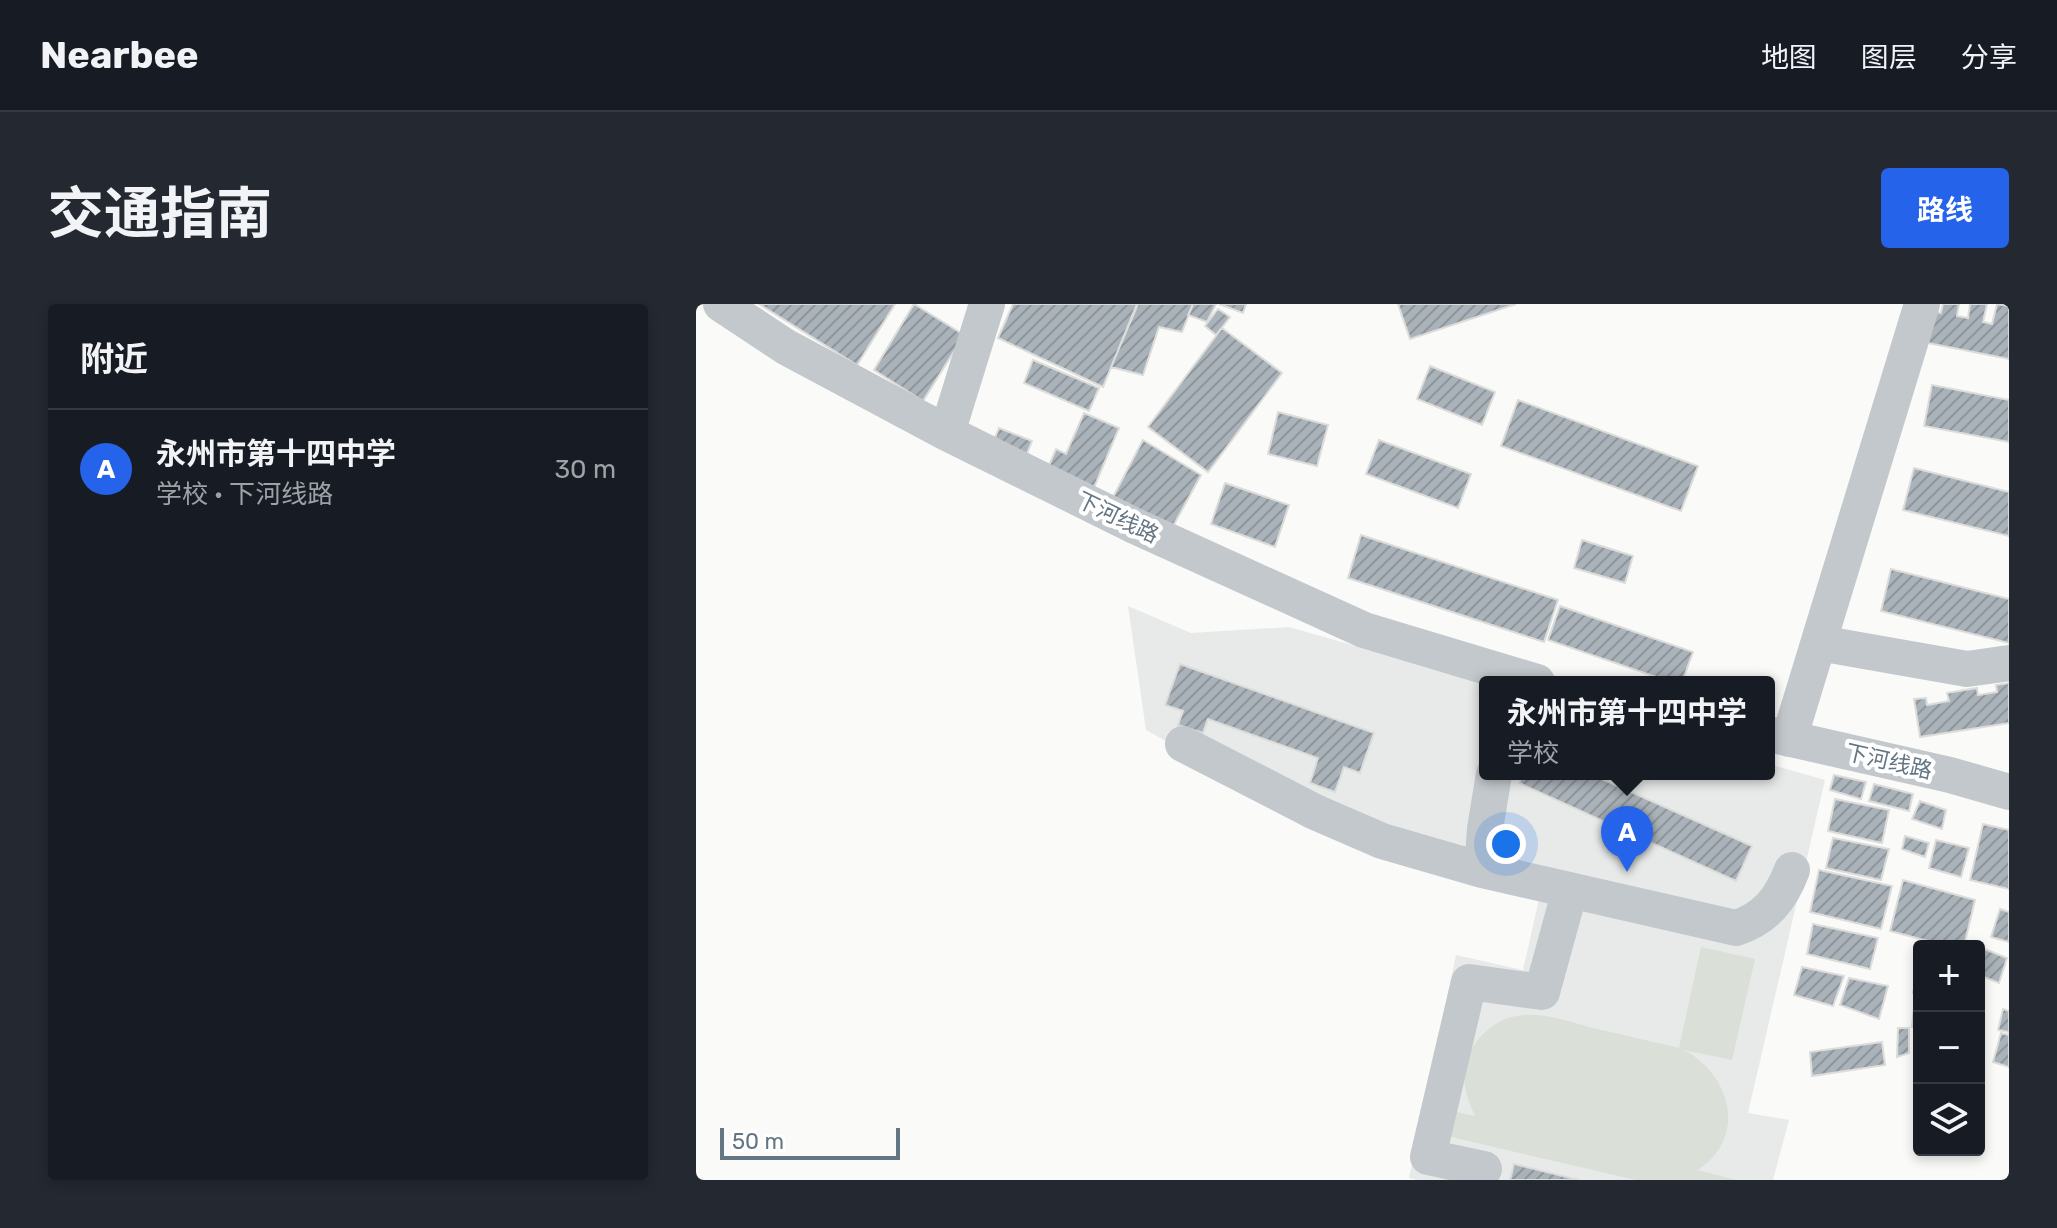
<!DOCTYPE html>
<html lang="zh">
<meta charset="utf-8">
<style>
body{margin:0;font-family:Rubik,"Noto Sans SC",sans-serif;background:#242831;color:#f1f3f6}
.controls{position:absolute;right:24px;bottom:24px;display:grid;overflow:hidden;border-radius:8px;box-shadow:0 4px 12px #0003}
.controls button{width:72px;height:72px;display:grid;place-items:center;padding:0;border:0;border-bottom:2px solid #363941;background:#171b24;color:#f1f3f6;font:40px sans-serif}
.scale{position:absolute;left:24px;bottom:20px;width:180px;box-sizing:border-box;padding-left:8px;border:4px solid #657683;border-top:0;font-size:22px;line-height:28px;white-space:nowrap;color:#657683;-webkit-text-stroke:6px #fff;paint-order:stroke}
.you{position:absolute;left:810px;top:540px;width:28px;height:28px;margin:-20px;border:6px solid #fff;border-radius:50%;background:#1a73e8;box-shadow:0 0 0 12px #1a73e833}
.badge{display:grid;place-items:center;width:52px;height:52px;border-radius:50%;background:#2563eb;color:#fff;font-size:26px;font-weight:700}
.pin{position:absolute;translate:-50% -66px;filter:drop-shadow(0 2px 4px #0008)}
.pin::after{content:'';position:absolute;top:42px;width:28px;height:24px;background:inherit;clip-path:polygon(0 0,100% 0,50% 100%)}
.popup{position:absolute;left:783px;top:372px;width:296px;height:104px;box-sizing:border-box;display:grid;place-content:center;border-radius:8px;background:#171b24;filter:drop-shadow(0 2px 6px #0005);font-size:26px;white-space:nowrap;color:#9ea1a6}
.popup b{font-size:30px;color:#f1f3f6}
.popup::after{content:'';position:absolute;left:50%;top:100%;margin-left:-16px;border:16px solid transparent;border-top-color:#171b24}
.list{margin:0;padding:0;list-style:none}
h2{display:flex;justify-content:space-between;align-items:center;height:104px;margin:0;padding:0 32px;font-size:34px}
h2 small{font-size:26px;font-weight:400;color:#9ea1a6}
.list li{display:grid;grid-template-columns:52px 1fr auto;gap:24px;align-items:center;box-sizing:border-box;height:120px;padding:0 32px;border-top:2px solid #363941}
.list b{display:block;font-size:30px;white-space:nowrap}
.list p{margin:0;font-size:26px;white-space:nowrap;color:#9ea1a6}
.list em{font-size:26px;font-style:normal;color:#9ea1a6}
.icon{flex:none;width:44px;height:44px;fill:none;stroke:currentColor;stroke-width:2;stroke-linecap:round;stroke-linejoin:round}
.map{position:relative;flex:none;width:1313px;height:876px;overflow:hidden;border-radius:8px}
header{display:flex;align-items:center;gap:48px;box-sizing:border-box;height:112px;padding:0 40px;background:#171b24;border-bottom:2px solid #363941}
header strong{font-size:38px}
nav{display:flex;gap:44px;margin-inline-start:auto;font-size:28px}
.intro{display:flex;align-items:center;justify-content:space-between;box-sizing:border-box;height:192px;padding:0 48px}
h1{margin:0;font-size:56px}
.button{padding:20px 36px;border-radius:8px;background:#2563eb;color:#fff;font-size:28px;font-weight:700}
main{display:flex;gap:48px;padding:0 48px}
aside{flex:1;background:#171b24;border-radius:8px;box-shadow:0 4px 12px #0003}
.map>svg:first-child{display:block}
</style>
<header>
<strong>Nearbee</strong>
<nav><a>地图</a><a>图层</a><a>分享</a></nav>
</header>
<div class="intro"><h1>交通指南</h1><a class="button">路线</a></div>
<main>
<aside>
<h2>附近<small></small></h2>
<ul class="list">
<li><span class="badge">A</span><div><b>永州市第十四中学</b><p>学校 · 下河线路</p></div><em>30 m</em></li>
</ul>
</aside>
<div class="map">
<svg width="1313" height="876" viewBox="0 0 1313 876">
<defs>
<pattern id="building-hatch" width="6" height="6" patternUnits="userSpaceOnUse" patternTransform="scale(2)"><rect width="6" height="6" fill="#aab3b9"/><path d="M-1 1l2-2M0 6l6-6M5 7l2-2" fill="none" stroke="#8e969c"/></pattern>
</defs>
<rect width="100%" height="100%" fill="#fafaf8"/>
<path fill="#e8e9e9" d="M432,302L495,329L593,323L789,379V470H1073V460L1129,476L1052,809L1093,816L1077,876H721L713,874L760,651L827,666L844,591L664,546L450,426Z"/>
<path fill="#dadfd7" d="M1005,643L1059,655L1036,756L988,746C1036,772 1051,833 1002,866L1040,876H940L751,832L756,807L779,812C768,789 763,766 777,743C787,727 802,715 821,712C845,707 870,717 893,723C923,730 953,737 983,744Z"/>
<path fill="url(#building-hatch)" stroke="#dcdcda" stroke-width="2" d="M63,0H199L161,61Z
M218,0L268,31L227,97L178,66Z
M317,0H441L407,83L302,34Z
M442,0H497L486,28L463,23L447,71L415,63Z
M497,0H520L511,18L492,11Z
M523,0H550L547,9Z
M702,0H820L714,35Z
M1247,0H1263L1261,12L1272,14L1274,0H1291L1287,18L1296,20L1301,0L1313,2V55L1232,39L1238,8L1245,9Z
M522,5L534,13L520,31L509,22Z
M526,24L586,69L512,168L452,123Z
M337,56L403,84L393,107L328,79Z
M734,62L799,88L786,121L721,95Z
M1236,81L1313,96V138L1228,122Z
M822,96L1002,162L985,207L805,142Z
M582,108L632,121L621,162L572,150Z
M388,109L423,124L397,186L351,166L360,145L370,150Z
M303,124L336,137L328,157L295,143Z
M447,136L505,171L476,224L416,195Z
M683,136L775,170L762,204L670,170Z
M1218,164L1313,188V232L1207,206Z
M529,179L593,201L579,243L515,220Z
M665,231L862,296L848,338L652,274Z
M886,236L937,252L929,279L878,264Z
M1195,265L1313,295V339L1185,307Z
M864,302L997,348L986,378H975L852,336Z
M484,360L678,429L664,469L648,463L639,488L614,479L622,454L512,415L507,429L482,421L487,407L469,401Z
M1313,379V419L1224,433L1218,395L1230,394L1231,401L1253,397L1251,389L1281,384L1282,391L1301,388L1300,381Z
M827,470H895L1056,542L1040,577L823,479Z
M1138,471L1170,478L1165,495L1134,486Z
M1178,480L1217,490L1213,507L1173,497Z
M1139,495L1193,506L1186,539L1132,527Z
M1224,497L1250,506L1246,525L1216,515Z
M1287,520L1313,526V585L1274,576Z
M1209,532L1233,539L1229,553L1206,545Z
M1137,534L1193,545L1185,576L1130,564Z
M1240,536L1273,544L1265,573L1233,564Z
M1123,566L1196,582L1185,625L1114,608Z
M1207,576L1279,596L1268,642H1251L1194,627Z
M1304,605L1313,608V638L1295,633Z
M1117,620L1182,634L1174,665L1111,650Z
M1286,644L1311,654L1303,679L1283,671V650Z
M1106,663L1148,672L1137,702L1098,691Z
M1223,663V690L1217,689Z
M1153,674L1192,682L1183,715L1144,701Z
M1219,694L1223,695V724L1216,723Z
M1307,705L1313,707V728L1302,726Z
M1202,724H1213V749L1201,753Z
M1305,729L1313,731V763L1297,758Z
M1186,738L1189,761L1116,772L1114,748Z
M818,860L883,876H814Z"/>
<g fill="none" stroke-linecap="round" stroke-linejoin="round">
<path stroke="#c3c8cc" stroke-width="36" d="M25,0L90,43L251,129L439,222L668,326L841,378
M251,129L291,0
M1123,339L1271,365L1313,359
M1073,430L1254,471L1313,488
M1093,435L1226,0
M487,440L619,508L686,537L786,566
M798,470L789,525L786,566L1040,624C1070,614 1085,595 1096,566
M788,865L732,853L773,678L846,688L874,586"/>
</g>
<g text-anchor="middle" stroke-width="8" stroke-linejoin="round" paint-order="stroke">
<g font-size="22" fill="#657683" stroke="#fff">
<text transform="translate(422 213) rotate(26)" y="8">下河线路</text>
<text transform="translate(1193 457) rotate(13)" y="8">下河线路</text>
</g>
</g>
</svg>
<div class="controls">
<button>+</button>
<button>−</button>
<button><svg class="icon" aria-label="layers" viewBox="0 0 24 24"><path d="M12 4l9 5-9 5-9-5zM3 14l9 5 9-5"/></svg></button>
</div>
<div class="scale">50 m</div>
<div class="you"></div>
<div class="pin badge" style="left:931px;top:568px">A</div>
<div class="popup"><b>永州市第十四中学</b>学校</div>
</div>
</main>
